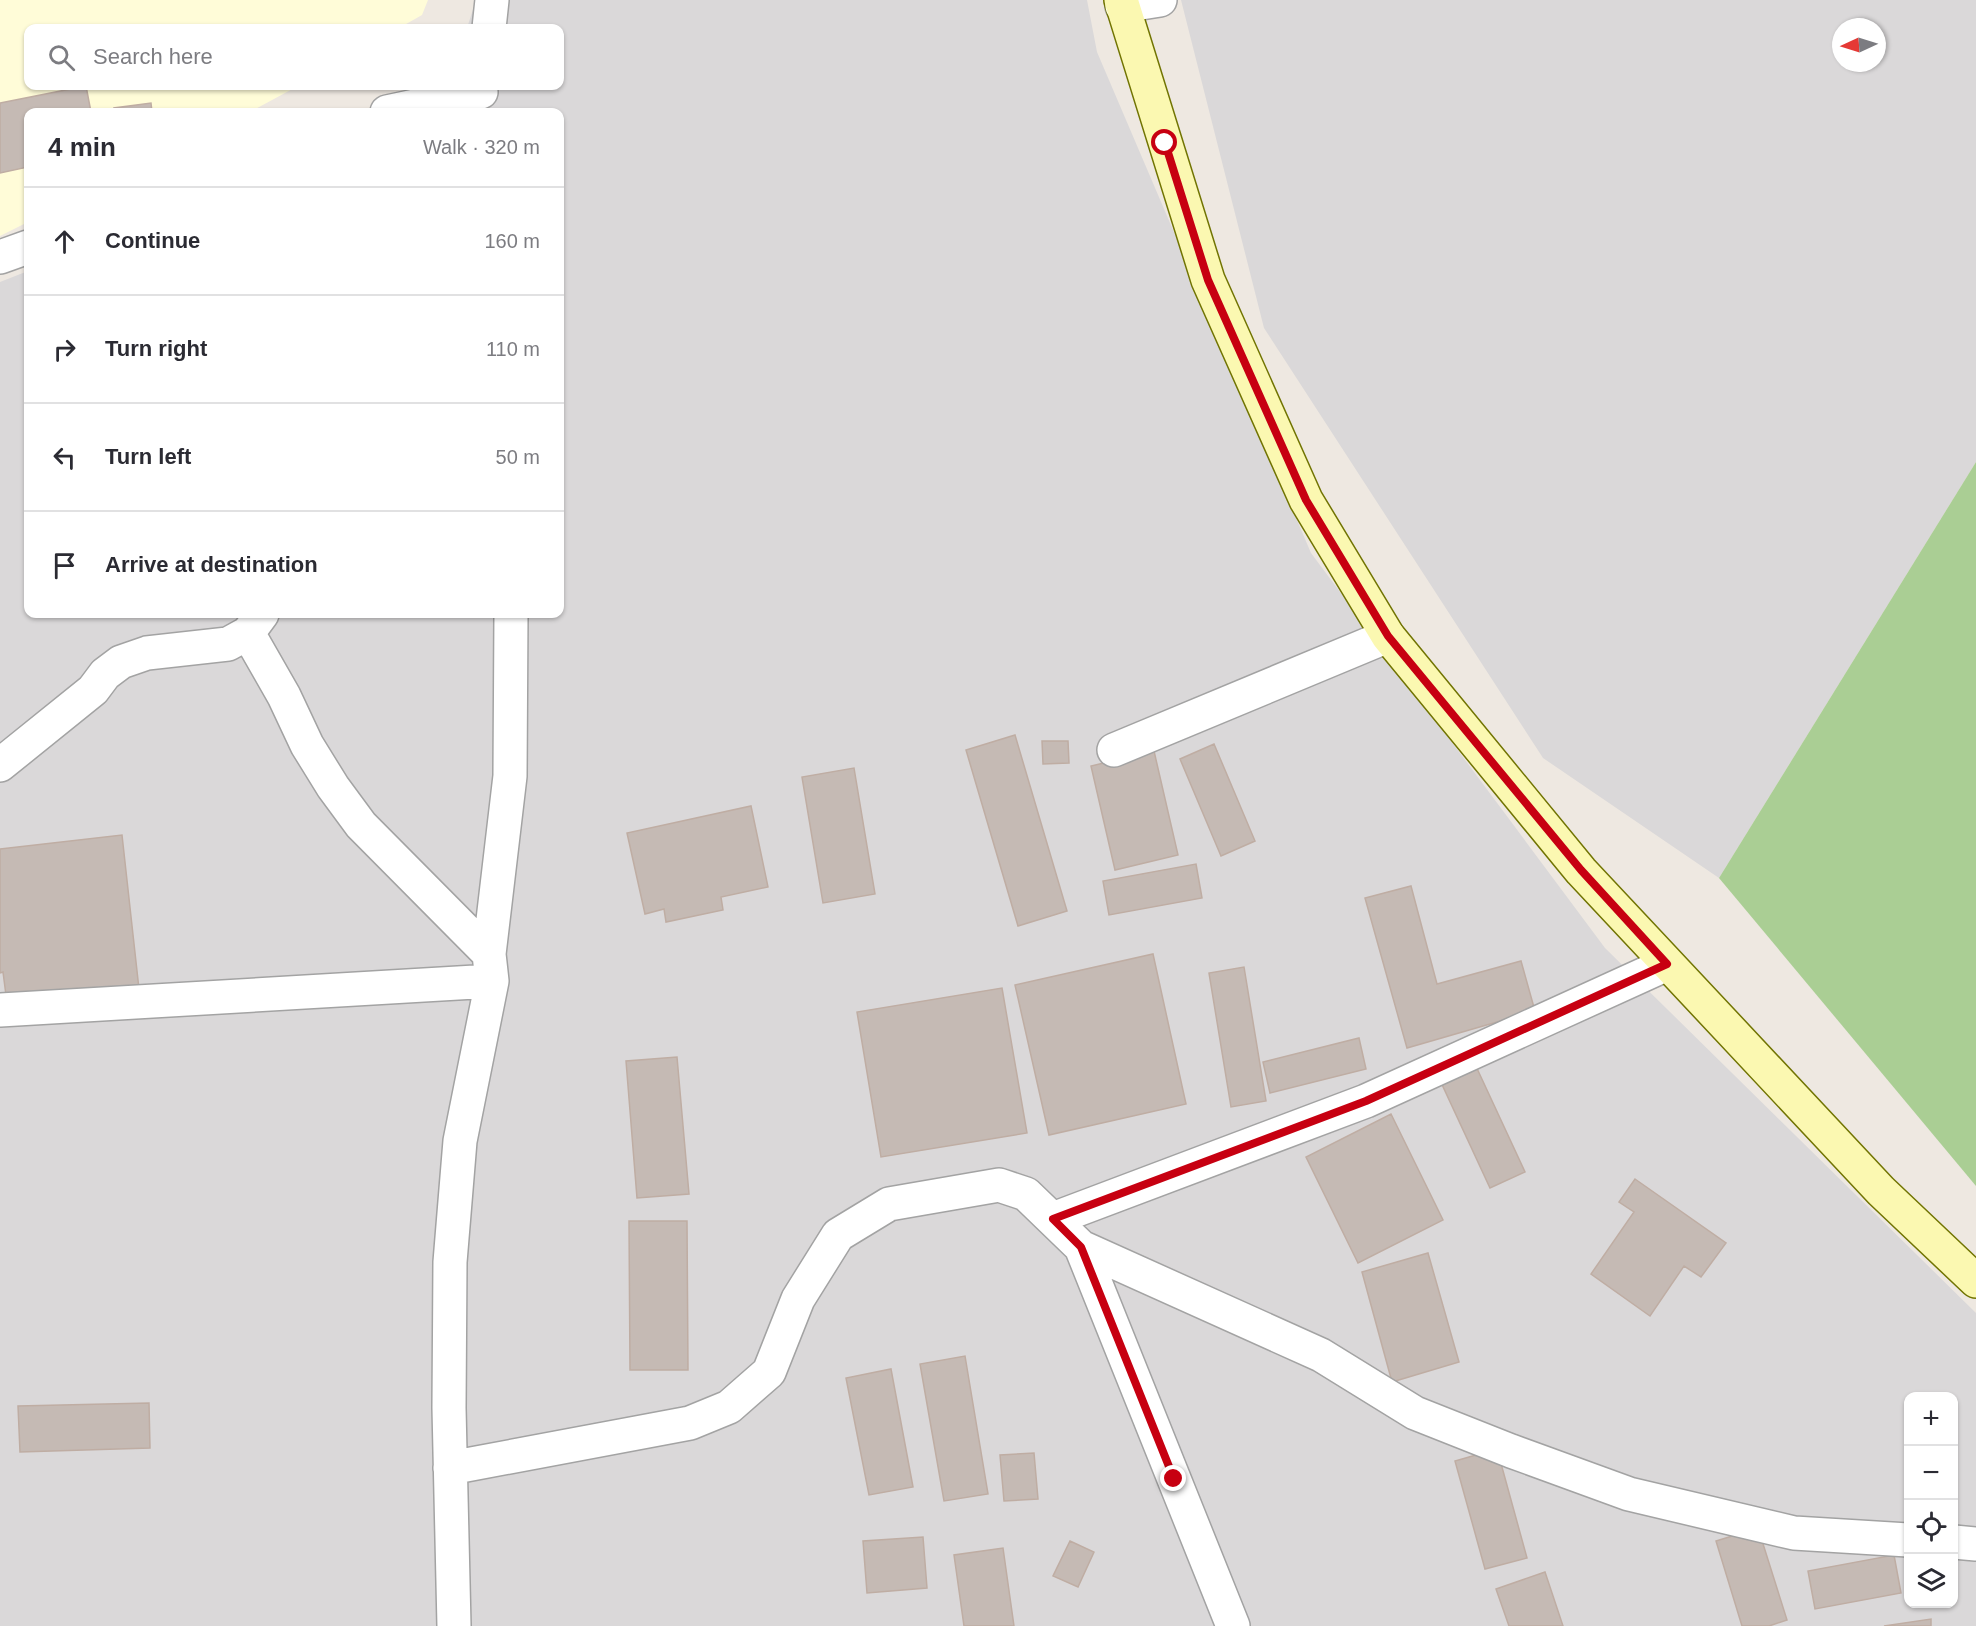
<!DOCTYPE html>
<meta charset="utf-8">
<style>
body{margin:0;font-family:Helvetica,sans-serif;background:#f2f2f3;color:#2b2b33}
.controls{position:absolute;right:18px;bottom:18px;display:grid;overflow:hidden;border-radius:12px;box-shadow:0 2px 4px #0004}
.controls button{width:54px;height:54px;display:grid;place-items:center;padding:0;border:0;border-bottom:2px solid #e1e1e2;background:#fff;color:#2b2b33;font:30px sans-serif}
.compass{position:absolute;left:1832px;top:18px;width:54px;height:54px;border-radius:50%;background:#fff;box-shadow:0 2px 4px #0004;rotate:266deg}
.stop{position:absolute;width:18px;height:18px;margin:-14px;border:4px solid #c70011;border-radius:50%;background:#fff}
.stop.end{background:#c70011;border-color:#fff;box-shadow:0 2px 6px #0008}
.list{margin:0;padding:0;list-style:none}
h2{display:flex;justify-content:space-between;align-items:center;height:78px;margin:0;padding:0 24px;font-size:26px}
h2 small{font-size:20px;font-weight:400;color:#7c7c81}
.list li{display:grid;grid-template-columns:39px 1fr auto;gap:18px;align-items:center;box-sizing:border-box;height:108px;padding:0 24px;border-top:2px solid #e1e1e2}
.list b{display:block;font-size:22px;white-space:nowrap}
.list em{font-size:20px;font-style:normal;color:#7c7c81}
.icon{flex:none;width:33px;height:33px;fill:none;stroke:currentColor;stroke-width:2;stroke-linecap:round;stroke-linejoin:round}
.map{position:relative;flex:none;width:1976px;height:1626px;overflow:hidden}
.search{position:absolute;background:#fff;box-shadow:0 2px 4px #0004;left:24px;top:24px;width:540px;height:66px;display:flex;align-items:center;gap:15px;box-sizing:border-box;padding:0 21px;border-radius:12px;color:#7c7c81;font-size:22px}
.panel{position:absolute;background:#fff;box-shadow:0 2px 4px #0004;left:24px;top:108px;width:540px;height:510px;border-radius:12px}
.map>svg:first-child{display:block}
</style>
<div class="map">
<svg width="1976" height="1626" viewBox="0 0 1976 1626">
<rect width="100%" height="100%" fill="#eee8e1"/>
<path fill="#dad8d9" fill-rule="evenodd" d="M476,0H1087L1097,52L1311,553L1605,948L1976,1313V1626H0V282L28,271V614H560V112H414L450,86H560V28H467ZM1908,1396H1954V1604H1908Z
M1181,0H1976V462L1719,878L1543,758L1264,328ZM1841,27H1877V63H1841Z"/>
<path fill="#fffcd8" d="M0,0H428L422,15L399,28H28V86H298L250,112H28V222L0,236Z"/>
<path fill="#aace94" d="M1976,462V1186L1719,878Z"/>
<path fill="#c5bab4" stroke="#bfada3" stroke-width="1.5" d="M86,86L91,112H28V167L0,173V103Z
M151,103L152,112H115L114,108Z
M1015,735L1067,911L1018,926L966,750Z
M1042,741H1068L1069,763L1043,764Z
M1214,744L1255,841L1221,856L1180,759Z
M1154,751L1178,855L1115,870L1091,766Z
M854,768L875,894L823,903L802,777Z
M751,806L768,887L721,897L723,910L666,922L664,909L645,914L627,833Z
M122,835L139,989L7,1003L3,972L0,973V849Z
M1196,864L1202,898L1109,915L1103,881Z
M1411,886L1437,984L1521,961L1535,1011L1407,1048L1365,898Z
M1153,954L1186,1104L1049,1135L1015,985Z
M1244,967L1266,1101L1231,1107L1209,973Z
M1002,988L1027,1133L881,1157L857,1012Z
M1359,1038L1366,1069L1270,1093L1263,1062Z
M677,1057L689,1194L637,1198L626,1061Z
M1474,1062L1525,1172L1490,1188L1439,1078Z
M1391,1114L1443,1220L1358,1263L1306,1157Z
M1635,1179L1726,1243L1701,1277L1684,1266L1650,1316L1591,1274L1634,1212L1619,1202Z
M629,1221H687L688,1370H630Z
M1428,1253L1459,1362L1392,1382L1362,1272Z
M965,1356L988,1494L944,1501L920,1364Z
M891,1369L913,1487L869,1495L846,1378Z
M149,1403L150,1448L20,1452L18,1406Z
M1497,1449L1527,1558L1485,1569L1455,1461Z
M1034,1453L1038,1499L1004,1501L1000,1455Z
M1758,1528L1787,1620L1769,1626H1742L1716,1541Z
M923,1537L927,1588L867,1593L863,1541Z
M1070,1541L1094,1552L1078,1587L1053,1576Z
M1003,1548L1014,1626H964L954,1555Z
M1894,1555L1901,1593L1815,1609L1808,1571Z
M1545,1572L1563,1626H1509L1496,1589Z
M1931,1619V1626H1884Z"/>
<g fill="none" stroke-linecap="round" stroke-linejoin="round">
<g stroke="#a3a3a3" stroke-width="36">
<path id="minor" d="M1122,6L1160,0
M489,28L492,0
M387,112L481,92
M0,257L28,247
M248,633L284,696L307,745L333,787L361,825L489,954
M1114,750L1388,636
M0,765L93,690L105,674L121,662L147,653L228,644L248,633L262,614
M0,1010L492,981
M1053,1219L1366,1101L1667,964
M1081,1247L1321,1355L1415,1413L1511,1451L1629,1494L1794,1533L1908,1540
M450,1468L690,1423L729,1407L769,1372L798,1299L838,1235L889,1204L999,1185L1026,1194L1081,1247L1233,1626
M1954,1542L1976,1544
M454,1626L449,1408L450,1262L460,1141L492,981L489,954L510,776L511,614"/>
</g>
<g stroke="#717402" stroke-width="36">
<path id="secondary" d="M1121,0L1208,280L1306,500L1388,636L1581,871L1881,1191L1976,1281"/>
</g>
<use href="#minor" stroke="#fff" stroke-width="33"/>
<use href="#secondary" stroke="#fbf8b1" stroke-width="33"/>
</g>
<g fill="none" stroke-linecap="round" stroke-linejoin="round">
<path stroke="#c70011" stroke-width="8" d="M1165,143L1208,280L1306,500L1388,636L1581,870L1667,964L1366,1101L1053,1219L1081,1247L1174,1479"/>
</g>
</svg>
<div class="controls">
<button>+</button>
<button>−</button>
<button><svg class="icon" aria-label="locate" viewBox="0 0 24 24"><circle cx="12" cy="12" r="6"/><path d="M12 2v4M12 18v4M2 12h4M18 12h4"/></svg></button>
<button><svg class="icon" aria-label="layers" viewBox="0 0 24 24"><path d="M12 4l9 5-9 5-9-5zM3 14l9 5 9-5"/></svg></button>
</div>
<svg class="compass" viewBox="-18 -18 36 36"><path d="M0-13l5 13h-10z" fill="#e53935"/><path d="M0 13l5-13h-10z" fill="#7c7c81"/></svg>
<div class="stop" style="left:1165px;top:143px"></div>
<div class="stop end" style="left:1174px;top:1479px"></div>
<div class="search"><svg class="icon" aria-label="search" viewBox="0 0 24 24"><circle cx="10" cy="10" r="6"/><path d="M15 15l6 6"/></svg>Search here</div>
<section class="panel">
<h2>4 min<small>Walk · 320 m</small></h2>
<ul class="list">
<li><svg class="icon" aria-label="ahead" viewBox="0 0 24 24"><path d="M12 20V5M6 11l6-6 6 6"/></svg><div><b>Continue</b></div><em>160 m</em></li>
<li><svg class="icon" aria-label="right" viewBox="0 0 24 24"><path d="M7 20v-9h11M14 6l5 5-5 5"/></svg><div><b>Turn right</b></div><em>110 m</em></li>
<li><svg class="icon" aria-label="left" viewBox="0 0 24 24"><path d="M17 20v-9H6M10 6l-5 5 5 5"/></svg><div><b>Turn left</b></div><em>50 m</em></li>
<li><svg class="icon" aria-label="arrive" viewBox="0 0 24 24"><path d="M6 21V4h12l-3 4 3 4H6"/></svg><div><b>Arrive at destination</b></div></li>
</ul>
</section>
</div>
